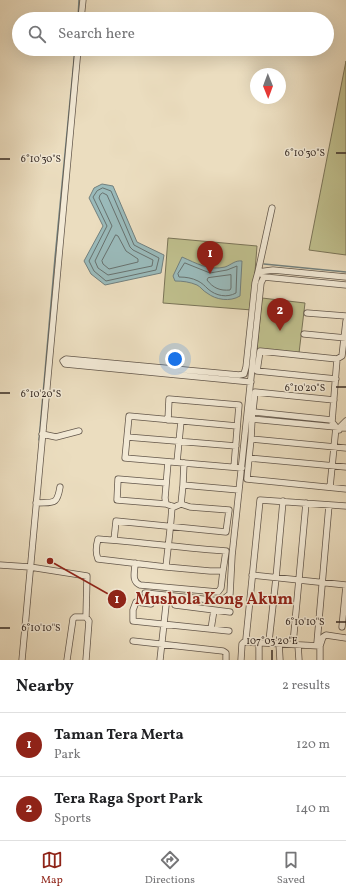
<!DOCTYPE html>
<meta charset="utf-8">
<style>
body{margin:0;font-family:Vollkorn,serif;background:#f2f2f2;color:#202124}
.compass{position:absolute;left:250px;top:68px;width:36px;height:36px;border-radius:50%;background:#fff;box-shadow:0 4px 16px #0002;rotate:179deg}
.you{position:absolute;left:175px;top:359px;width:14px;height:14px;margin:-10px;border:3px solid #fff;border-radius:50%;background:#1a73e8;box-shadow:0 0 0 6px #1a73e833}
.badge{display:grid;place-items:center;width:26px;height:26px;border-radius:50%;background:#8f2418;color:#fff;font-size:13px;font-weight:700}
.pin{position:absolute;translate:-50% -33px;filter:drop-shadow(0 1px 2px #0008)}
.pin::after{content:'';position:absolute;top:21px;width:14px;height:12px;background:inherit;clip-path:polygon(0 0,100% 0,50% 100%)}
.list{margin:0;padding:0;list-style:none}
h2{display:flex;justify-content:space-between;align-items:center;height:52px;margin:0;padding:0 16px;font-size:17px}
h2 small{font-size:13px;font-weight:400;color:#757577}
.list li{display:grid;grid-template-columns:26px 1fr auto;gap:12px;align-items:center;box-sizing:border-box;height:64px;padding:0 16px;border-top:1px solid #e0e0e0}
.list b{display:block;font-size:15px;white-space:nowrap}
.list p{margin:0;font-size:13px;white-space:nowrap;color:#757577}
.list em{font-size:13px;font-style:normal;color:#757577}
.icon{flex:none;width:22px;height:22px;fill:none;stroke:currentColor;stroke-width:2;stroke-linecap:round;stroke-linejoin:round}
.map{position:relative;flex:none;width:346px;height:660px;overflow:hidden}
.search{position:absolute;background:#fff;box-shadow:0 4px 16px #0002;left:12px;right:12px;top:12px;height:44px;display:flex;align-items:center;gap:10px;box-sizing:border-box;padding:0 14px;border-radius:22px;color:#757577;font-size:15px}
.sheet{height:180px;background:#fff}
nav{display:flex;justify-content:space-around;align-items:center;box-sizing:border-box;height:56px;border-top:1px solid #e0e0e0;background:#fff;font-size:11px;color:#757577}
nav a{display:grid;justify-items:center;gap:2px}
nav .on{color:#8f2418}
.map>svg:first-child{display:block}
</style>
<div class="map">
<svg width="346" height="660" viewBox="0 0 346 660">
<rect width="100%" height="100%" fill="#ebddbf"/>
<filter id="stains"><feTurbulence type="fractalNoise" baseFrequency=".005" numOctaves="4"/><feColorMatrix values="0 0 0 0 .2 0 0 0 0 .09 0 0 0 0 .02 0 0 0 .5 -.17"/></filter>
<radialGradient id="worn" r=".72"><stop offset=".6" stop-color="#630" stop-opacity="0"/><stop offset="1" stop-color="#630" stop-opacity=".3"/></radialGradient>
<path fill="#bfbf8d" stroke="#7a7458" d="M346,61V255L309,250Z
M168,238L257,246L252,310L163,303Z
M262,298L305,303L299,353L257,349Z"/>
<path fill="#9ababa" stroke="#72807e" d="M102,184L113,186L137,242L164,255L161,273L105,285L91,274L84,261L103,226L89,198L94,188Z
M182,257C196,263 209,271 225,267C231,265 235,260 242,261L240,296C230,302 216,300 207,293C203,291 201,287 197,285C190,282 183,281 175,281L173,276Z"/>
<g fill="none" stroke-linecap="round" stroke-linejoin="round">
<path stroke="#68726f" stroke-width="1" d="M103,188L111,191L134,245L159,258L156,270L106,281L94,271L89,261L107,226L93,197L97,191Z
M103,193L107,195L130,247L133,250L153,260L152,266L108,275L98,268L95,261L112,226L99,198L100,195Z
M116,235L118,236L126,251L138,259V262L109,269L103,264L102,261Z
M185,263L210,273L227,270L237,266L236,293C227,298 216,296 208,289C205,286 202,283 198,281C192,278 186,277 179,277L178,274Z
M231,275V288L230,290C220,291 213,288 207,280L208,278Z"/>
<path stroke="#72807e" stroke-width="1.5" d="M78,19L79,0
M264,264L346,272
M39,440L55,258L75,49"/>
<g stroke="#63574b" stroke-width="7">
<path id="street" d="M81,19L83,0
M261,274L258,272L272,208
M307,313L346,316
M304,334L346,338
M244,374L239,375L66,359L63,361L65,364L251,382
M244,374L246,367L255,283L258,272L273,270L346,277
M336,379L257,371L260,351L337,359
M334,400L255,392L252,419L346,428
M254,412L332,420
M252,419L251,439L346,448
M168,420L169,399L239,405L234,467
M237,426L129,416L125,458L242,468
M339,430V428L346,421
M42,434L56,437L79,431
M127,437L236,446
M251,439L249,458L346,467
M249,458L247,479L346,489
M168,462L165,498L166,504L174,507L181,504L183,485
M177,462L181,421
M184,463L183,485L239,490
M166,483L118,479L117,500L166,504
M330,487L336,427L332,422L337,359L342,356L346,321
M36,503C53,502 57,506 60,487
M114,540L116,521L226,532L229,510L190,507L181,504
M135,563C135,572 131,581 140,585L218,592L221,588L223,571
M0,565L30,567L87,576L86,617L89,621L86,660
M166,567L210,571H223L226,551C183,548 141,542 98,539C96,546 95,552 98,559L166,567C168,546 171,526 172,506
M252,575L346,585
M145,593L221,601L230,594L232,556L261,283L264,277L346,285
M151,604L136,602L133,610V621L229,631
M175,605L230,612
M342,627L346,586
M211,629L214,610
M246,639L260,500L346,506
M133,641L223,651L226,653V660
M269,641L276,578L283,501
M279,643L280,660
M317,643L329,505
M259,644V660
M293,644L306,503
M298,645L299,660
M22,660L78,49
M67,660L73,619L75,617H86
M160,660L167,596
M241,660L242,644L244,642L320,646L323,637L326,635L346,638
M320,660V646"/>
</g>
<use href="#street" stroke="#f2e9d5" stroke-width="5.5"/>
</g>
<path fill="none" stroke="#362a24" stroke-width="1.5" d="M336,153H346M0,159H10M336,387H346M0,393H10M336,622H346M0,628H10M272,650V660"/>
<g font-size="10" text-anchor="middle" fill="#362a24" stroke="#f2e9d5" stroke-width="3" stroke-linejoin="round" paint-order="stroke">
<text x="305" y="156">6°10'30"S</text>
<text x="41" y="162">6°10'30"S</text>
<text x="305" y="391">6°10'20"S</text>
<text x="41" y="397">6°10'20"S</text>
<text x="305" y="625">6°10'10"S</text>
<text x="41" y="631">6°10'10"S</text>
<text x="272" y="644">107°03'20"E</text>
</g>
<path fill="none" stroke="#8f2418" stroke-width="1.5" d="M50 561L117 599"/>
<g fill="#8f2418" stroke="#f2e9d5" stroke-width="1.5">
<circle cx="50" cy="561" r="4"/>
<circle cx="117" cy="599" r="10"/>
</g>
<g font-size="12" text-anchor="middle" font-weight="bold" fill="#fff">
<text x="117" y="603">1</text>
</g>
<g font-size="16" text-anchor="middle" font-weight="bold" fill="#8f2418" stroke="#f2e9d5" stroke-width="3" stroke-linejoin="round" paint-order="stroke">
<text x="214" y="604">Mushola Kong Akum</text>
</g>
<rect width="100%" height="100%" filter="url(#stains)"/>
<rect width="100%" height="100%" fill="url(#worn)"/>
</svg>
<svg class="compass" viewBox="-18 -18 36 36"><path d="M0-13l5 13h-10z" fill="#e53935"/><path d="M0 13l5-13h-10z" fill="#757577"/></svg>
<div class="you"></div>
<div class="pin badge" style="left:210px;top:274px">1</div>
<div class="pin badge" style="left:280px;top:331px">2</div>
<div class="search"><svg class="icon" aria-label="search" viewBox="0 0 24 24"><circle cx="10" cy="10" r="6"/><path d="M15 15l6 6"/></svg>Search here</div>
</div>
<section class="sheet">
<h2>Nearby<small>2 results</small></h2>
<ul class="list">
<li><span class="badge">1</span><div><b>Taman Tera Merta</b><p>Park</p></div><em>120 m</em></li>
<li><span class="badge">2</span><div><b>Tera Raga Sport Park</b><p>Sports</p></div><em>140 m</em></li>
</ul>
</section>
<nav>
<a class="on"><svg class="icon" aria-label="map" viewBox="0 0 24 24"><path d="M3 6l6-2 6 2 6-2v14l-6 2-6-2-6 2zM9 4v14M15 6v14"/></svg>Map</a>
<a><svg class="icon" aria-label="directions" viewBox="0 0 24 24"><path d="M12 3l9 9-9 9-9-9zM9 14v-3h6M13 9l2 2-2 2"/></svg>Directions</a>
<a><svg class="icon" aria-label="saved" viewBox="0 0 24 24"><path d="M7 4h10v16l-5-4-5 4z"/></svg>Saved</a>
</nav>
